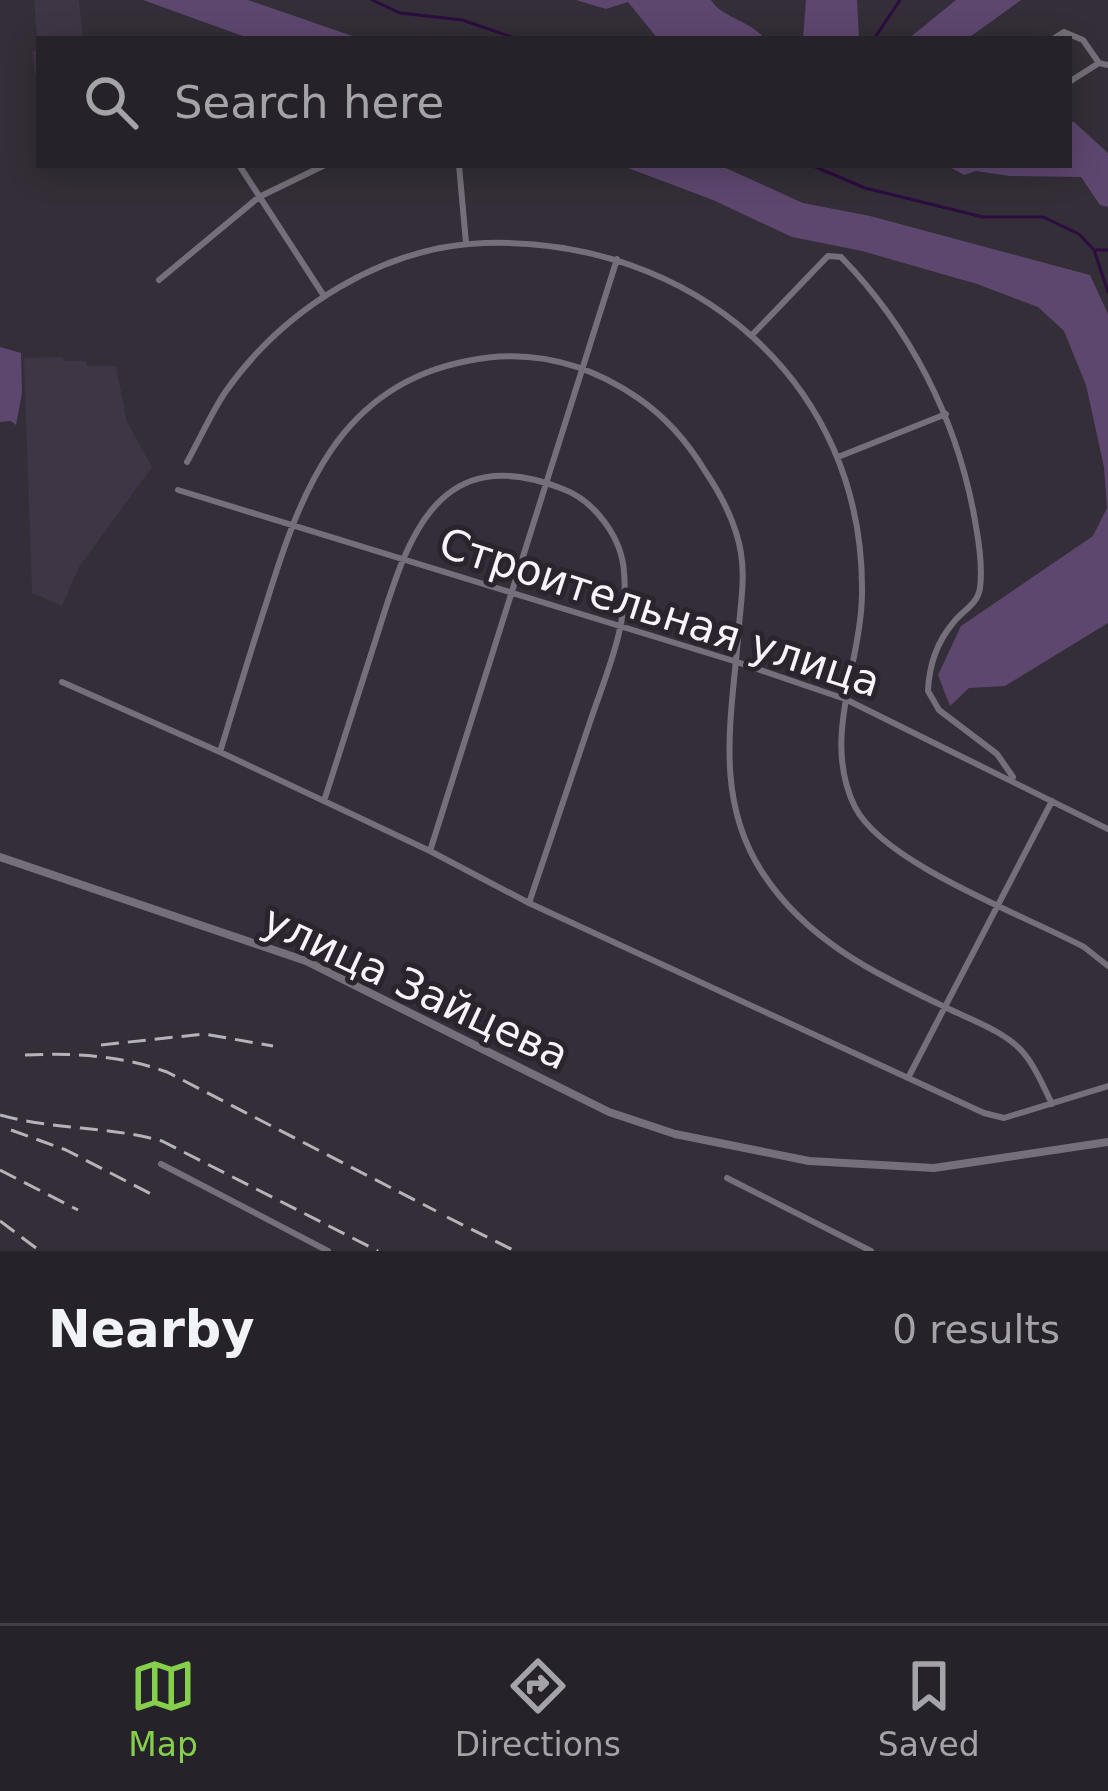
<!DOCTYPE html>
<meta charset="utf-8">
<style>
body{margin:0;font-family:"DejaVu Sans",sans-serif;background:#322f35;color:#f1f3f6}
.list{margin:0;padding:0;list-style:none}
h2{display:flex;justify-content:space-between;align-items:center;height:156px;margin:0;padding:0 48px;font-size:51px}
h2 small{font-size:39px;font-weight:400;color:#a4a4a8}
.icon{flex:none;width:66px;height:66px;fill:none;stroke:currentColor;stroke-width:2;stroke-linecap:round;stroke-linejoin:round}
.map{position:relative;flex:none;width:1108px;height:1251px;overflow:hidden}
.search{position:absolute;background:#262229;box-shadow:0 6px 30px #0003;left:36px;right:36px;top:36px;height:132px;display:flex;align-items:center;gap:30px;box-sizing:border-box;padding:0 42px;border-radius:0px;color:#a4a4a8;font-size:45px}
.sheet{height:372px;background:#262229}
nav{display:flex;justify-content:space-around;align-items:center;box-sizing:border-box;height:168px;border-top:3px solid #423f46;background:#262229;font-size:33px;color:#a4a4a8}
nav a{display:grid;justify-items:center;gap:6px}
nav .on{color:#86cf4c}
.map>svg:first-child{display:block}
</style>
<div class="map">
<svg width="1108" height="1251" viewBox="0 0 1108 1251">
<rect width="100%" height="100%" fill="#332e37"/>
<path fill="#3f3645" d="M34,0H79L83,39H39V98L32,52L38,50Z
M63,357L64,361H86L87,366H116L127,422L152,467L79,567L62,606L32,593L24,358Z"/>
<path fill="#5e476f" d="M143,0H248L361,39H251Z
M576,0H711C722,18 750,20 765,39H658L628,2L606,9Z
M806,0H857L859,39H803Z
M956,0H1021L967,39H908Z
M1069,122H1074L1108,153V207L1100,205L1081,177L1010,176L976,171L964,175L946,165H1069Z
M620,165H719L803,203L870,216L1090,275L1108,314V623L1005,686L969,688L950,706L938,675L961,626L1093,536L1107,508L1104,467L1086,385L1064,331L1038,307L977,284L862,251L792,237L713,200Z
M0,347L21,353L22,393L16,425L11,421L0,422Z"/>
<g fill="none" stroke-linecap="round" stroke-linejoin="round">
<path stroke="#2d0c40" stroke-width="3" d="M372,0L400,13L462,20L518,39
M874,39L900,0
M811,165L865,188L983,217H1043L1079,234L1094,250H1108
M1094,250L1108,292"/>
<path stroke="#746f79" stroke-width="6" d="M1053,39L1064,32L1083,40L1099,63L1108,65
M1069,82L1099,63
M239,165L324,296
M459,165L466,243
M159,280L259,197L325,165
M752,335L828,256L841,257C910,328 956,418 974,515C978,537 983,565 980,588C978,604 962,611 953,623C937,642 929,667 928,691L939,710L997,754L1013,777
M838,457L946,414
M187,462C200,439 211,413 226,391C284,309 383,246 485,243C690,237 865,380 862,594C861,665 821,739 855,807C884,864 1026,916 1084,947L1108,966
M178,490L737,662L845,699L1108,829
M62,682L220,752L430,851L529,903L984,1113L1004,1118L1108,1086
M220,752C235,703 250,653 266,604C300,494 338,386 467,361C529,348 587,363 638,398C667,418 687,441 705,471C722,496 736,523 741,553C745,578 741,601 739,626C733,711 712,795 762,872C807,942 877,974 949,1009C974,1021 1009,1033 1026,1056C1037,1070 1044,1088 1052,1104
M324,801C341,749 357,697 374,645C405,548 431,437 563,489C595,501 622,538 624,572C629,625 606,674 590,722C569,783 549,843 529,903
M430,851L617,259
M908,1078L1052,801
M161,1164L328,1251
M727,1178L871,1251"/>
<path stroke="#746f79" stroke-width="8" d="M0,857L306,961L609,1112L675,1134L809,1161L934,1168L1108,1142"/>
<path stroke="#b6b2b9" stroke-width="3" stroke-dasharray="18 9" stroke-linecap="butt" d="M101,1045L204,1034L273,1046
M25,1055C75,1053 119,1055 167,1072L436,1211
M0,1115C53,1130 109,1126 162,1141L378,1251
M11,1130L66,1150L151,1194
M0,1170L78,1210
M447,1217L515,1251
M0,1221L40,1251"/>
</g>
<g text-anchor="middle" stroke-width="10" stroke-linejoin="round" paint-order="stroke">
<g font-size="42" fill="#f7f3f9" stroke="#29242d">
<text transform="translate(660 612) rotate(18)" y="15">Строительная улица</text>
<text transform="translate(416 987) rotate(25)" y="15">улица Зайцева</text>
</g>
</g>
</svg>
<div class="search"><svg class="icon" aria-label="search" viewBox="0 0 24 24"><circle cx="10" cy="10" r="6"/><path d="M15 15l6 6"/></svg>Search here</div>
</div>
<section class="sheet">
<h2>Nearby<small>0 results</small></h2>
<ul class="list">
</ul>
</section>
<nav>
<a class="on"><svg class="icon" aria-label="map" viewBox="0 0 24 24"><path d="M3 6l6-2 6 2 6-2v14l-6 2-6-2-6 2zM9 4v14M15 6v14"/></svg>Map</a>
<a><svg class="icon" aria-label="directions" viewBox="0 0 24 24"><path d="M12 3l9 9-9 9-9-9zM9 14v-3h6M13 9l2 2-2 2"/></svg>Directions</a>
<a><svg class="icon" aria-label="saved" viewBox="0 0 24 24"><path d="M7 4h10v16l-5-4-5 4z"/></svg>Saved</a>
</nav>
